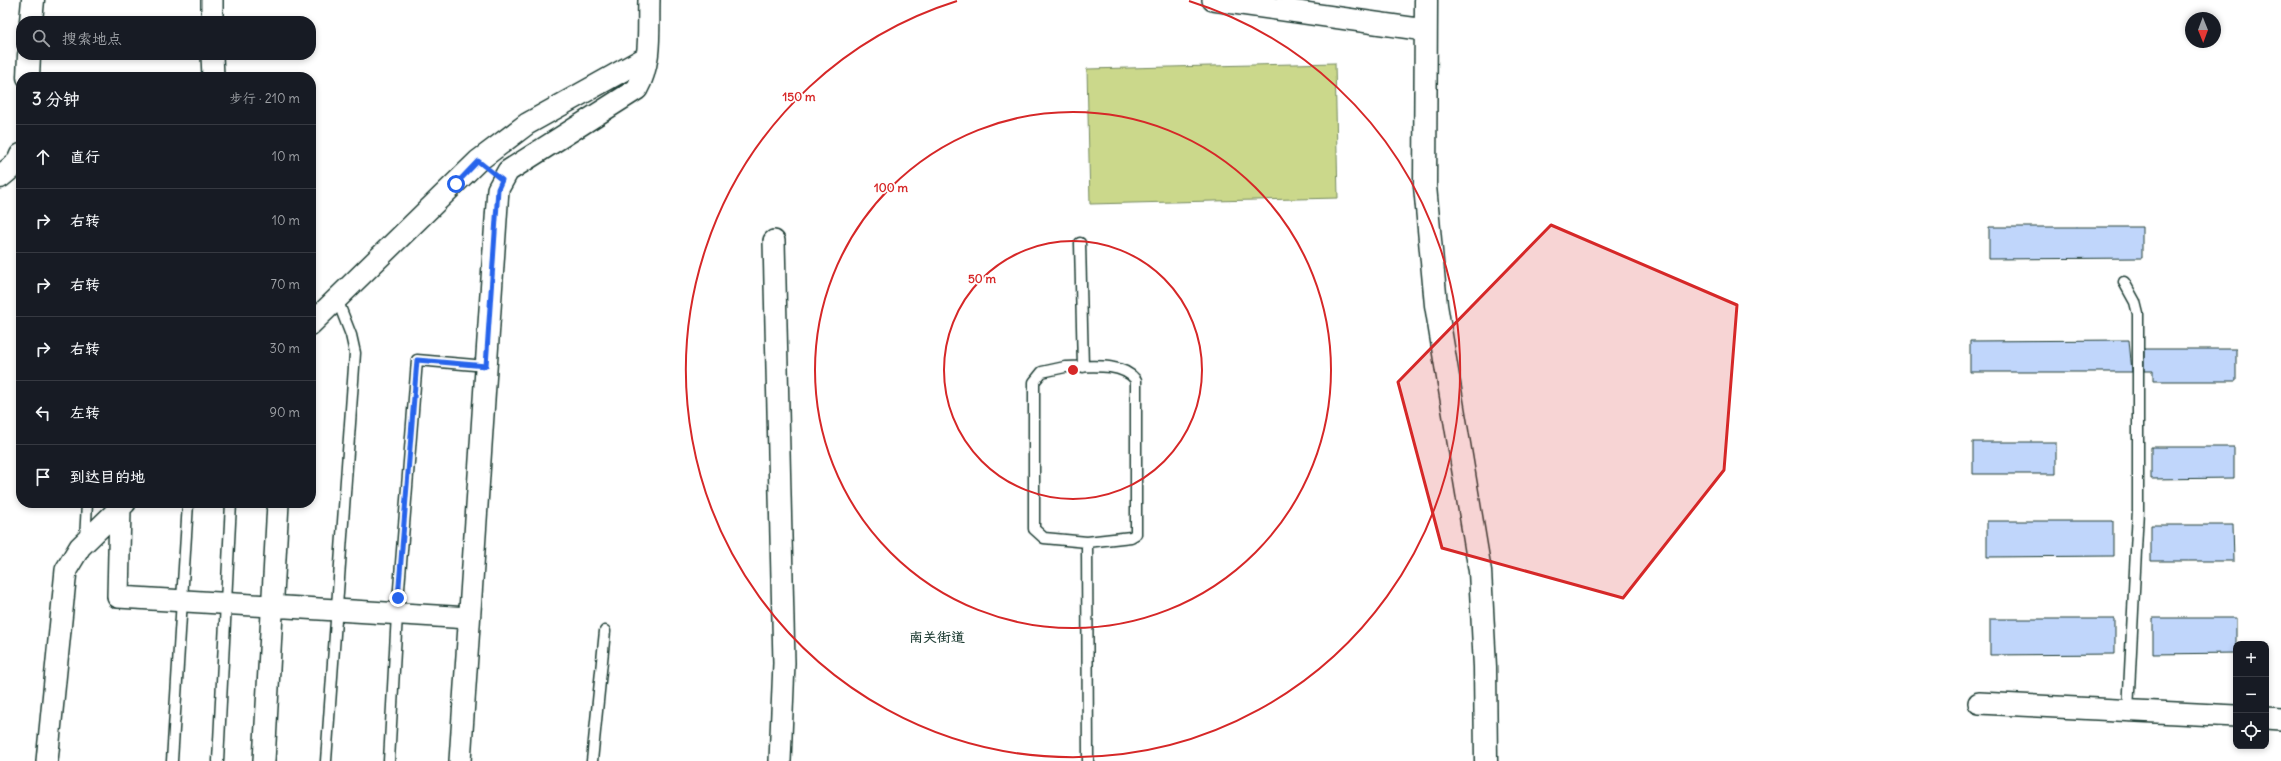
<!DOCTYPE html>
<html lang="zh">
<meta charset="utf-8">
<style>
body{margin:0;font-family:Delius,"LXGW WenKai TC",sans-serif;background:#242831;color:#f1f3f6}
.controls{position:absolute;right:12px;bottom:12px;display:grid;overflow:hidden;border-radius:8px;box-shadow:0 2px 6px #0003}
.controls button{width:36px;height:36px;display:grid;place-items:center;padding:0;border:0;border-bottom:1px solid #363941;background:#171b24;color:#f1f3f6;font:20px sans-serif}
.compass{position:absolute;left:2185px;top:12px;width:36px;height:36px;border-radius:50%;background:#171b24;box-shadow:0 2px 6px #0003;rotate:179deg}
.stop{position:absolute;width:12px;height:12px;margin:-9px;border:3px solid #2563eb;border-radius:50%;background:#fff}
.stop.end{background:#2563eb;border-color:#fff;box-shadow:0 1px 4px #0008}
.list{margin:0;padding:0;list-style:none}
h2{display:flex;justify-content:space-between;align-items:center;height:52px;margin:0;padding:0 16px;font-size:17px}
h2 small{font-size:13px;font-weight:400;color:#9ea1a6}
.list li{display:grid;grid-template-columns:26px 1fr auto;gap:12px;align-items:center;box-sizing:border-box;height:64px;padding:0 16px;border-top:1px solid #363941}
.list b{display:block;font-size:15px;white-space:nowrap}
.list em{font-size:13px;font-style:normal;color:#9ea1a6}
.icon{flex:none;width:22px;height:22px;fill:none;stroke:currentColor;stroke-width:2;stroke-linecap:round;stroke-linejoin:round}
.map{position:relative;flex:none;width:2281px;height:761px;overflow:hidden}
.search{position:absolute;background:#171b24;box-shadow:0 2px 6px #0003;left:16px;top:16px;width:300px;height:44px;display:flex;align-items:center;gap:10px;box-sizing:border-box;padding:0 14px;border-radius:16px;color:#9ea1a6;font-size:15px}
.panel{position:absolute;background:#171b24;box-shadow:0 2px 6px #0003;left:16px;top:72px;width:300px;height:436px;border-radius:16px}
.map>svg:first-child{display:block}
</style>
<div class="map">
<svg width="2281" height="761" viewBox="0 0 2281 761">
<rect width="100%" height="100%" fill="#fff"/>
<filter id="ink" filterUnits="userSpaceOnUse"><feTurbulence type="fractalNoise" baseFrequency=".025" numOctaves="2"/><feDisplacementMap in="SourceGraphic" scale="8" xChannelSelector="R" yChannelSelector="G"/><feConvolveMatrix kernelMatrix="1 2 1 2 8 2 1 2 1" color-interpolation-filters="sRGB"/></filter>
<g filter="url(#ink)">
<path fill="#cbd88b" stroke="#758a60" d="M1335,63L1338,198L1090,204L1087,69Z"/>
<path fill="#c0d6fb" stroke="#1f3d34" d="M1989,227H2142V258L1989,259Z
M2129,340L2132,372H1970V341Z
M2144,349H2236V381H2153V371H2144Z
M1973,442H2056V474H1973Z
M2151,447H2234V478L2151,479Z
M1987,521H2113V556L1987,557Z
M2151,525H2233L2234,561H2151Z
M2153,618H2236V653L2153,654Z
M1990,619H2115V654L1990,655Z"/>
<g fill="none" stroke-linecap="round" stroke-linejoin="round">
<g stroke="#1f3d34" stroke-width="13">
<path id="service" d="M1080,243L1083,367
M2124,282L2135,302L2138,314V510L2128,711
M1065,367C1087,367 1121,361 1136,380V534L1131,537L1087,542L1044,538L1034,529V382L1042,372Z
M85,540L87,503
M1087,542L1088,761
M172,761L188,503
M218,761L231,503
M326,761L355,353L351,335L337,299
M389,761L397,614L417,360L486,366
M592,761L605,631"/>
</g>
<g stroke="#1f3d34" stroke-width="24">
<path id="minor" d="M212,0V21
M1213,0L1425,30
M212,55L213,77
M774,241L784,663L780,761
M311,324L478,161L527,124L647,57
M120,508L118,597L469,618
M1979,703L2236,716
M2266,718L2281,719
M47,761L66,570L80,547L125,503
M264,761L278,503
M460,761L498,189L508,171L637,89C652,62 648,30 649,0"/>
</g>
<g stroke="#1f3d34" stroke-width="25">
<path id="tertiary" d="M1426,0L1425,186L1436,305L1480,571L1485,667L1486,761
M31,21L33,0
M28,77L29,55
M0,177L18,162L21,155"/>
</g>
<use href="#service" stroke="#fff" stroke-width="10"/>
<use href="#minor" stroke="#fff" stroke-width="21"/>
<use href="#tertiary" stroke="#fff" stroke-width="22"/>
</g>
</g>
<g fill="none" stroke-linecap="round" stroke-linejoin="round" filter="url(#ink)">
<path stroke="#2563eb" stroke-width="5" d="M398,598L417,360L486,366L498,189L502,180L478,161L456,184"/>
</g>
<path fill="#d62828" fill-opacity="0.2" stroke="#d62828" stroke-width="3" stroke-linejoin="round" d="M1551,225L1737,305L1724,470L1623,598L1442,548L1398,382Z"/>
<g fill="none" stroke="#d62828" stroke-width="2">
<circle cx="1073" cy="370" r="129"/>
<circle cx="1073" cy="370" r="258"/>
<path d="M1189 1A387 387 0 1 1 957 1"/>
</g>
<g text-anchor="middle" stroke-width="3.5" stroke-linejoin="round" paint-order="stroke">
<g font-size="14" font-weight="bold" fill="#1f3d34" stroke="#fff">
<text x="937" y="642">南关街道</text>
</g>
</g>
<circle cx="1073" cy="370" r="6" fill="#d62828" stroke="#fff" stroke-width="2"/>
<g font-size="12" text-anchor="middle" font-weight="bold" fill="#d62828" stroke="#fff" stroke-width="3.5" stroke-linejoin="round" paint-order="stroke">
<text x="799" y="101">150 m</text>
<text x="891" y="192">100 m</text>
<text x="982" y="283">50 m</text>
</g>
</svg>
<div class="controls">
<button>+</button>
<button>−</button>
<button><svg class="icon" aria-label="locate" viewBox="0 0 24 24"><circle cx="12" cy="12" r="6"/><path d="M12 2v4M12 18v4M2 12h4M18 12h4"/></svg></button>
</div>
<svg class="compass" viewBox="-18 -18 36 36"><path d="M0-13l5 13h-10z" fill="#e53935"/><path d="M0 13l5-13h-10z" fill="#9ea1a6"/></svg>
<div class="stop" style="left:456px;top:184px"></div>
<div class="stop end" style="left:398px;top:598px"></div>
<div class="search"><svg class="icon" aria-label="search" viewBox="0 0 24 24"><circle cx="10" cy="10" r="6"/><path d="M15 15l6 6"/></svg>搜索地点</div>
<section class="panel">
<h2>3 分钟<small>步行 · 210 m</small></h2>
<ul class="list">
<li><svg class="icon" aria-label="ahead" viewBox="0 0 24 24"><path d="M12 20V5M6 11l6-6 6 6"/></svg><div><b>直行</b></div><em>10 m</em></li>
<li><svg class="icon" aria-label="right" viewBox="0 0 24 24"><path d="M7 20v-9h11M14 6l5 5-5 5"/></svg><div><b>右转</b></div><em>10 m</em></li>
<li><svg class="icon" aria-label="right" viewBox="0 0 24 24"><path d="M7 20v-9h11M14 6l5 5-5 5"/></svg><div><b>右转</b></div><em>70 m</em></li>
<li><svg class="icon" aria-label="right" viewBox="0 0 24 24"><path d="M7 20v-9h11M14 6l5 5-5 5"/></svg><div><b>右转</b></div><em>30 m</em></li>
<li><svg class="icon" aria-label="left" viewBox="0 0 24 24"><path d="M17 20v-9H6M10 6l-5 5 5 5"/></svg><div><b>左转</b></div><em>90 m</em></li>
<li><svg class="icon" aria-label="arrive" viewBox="0 0 24 24"><path d="M6 21V4h12l-3 4 3 4H6"/></svg><div><b>到达目的地</b></div></li>
</ul>
</section>
</div>
